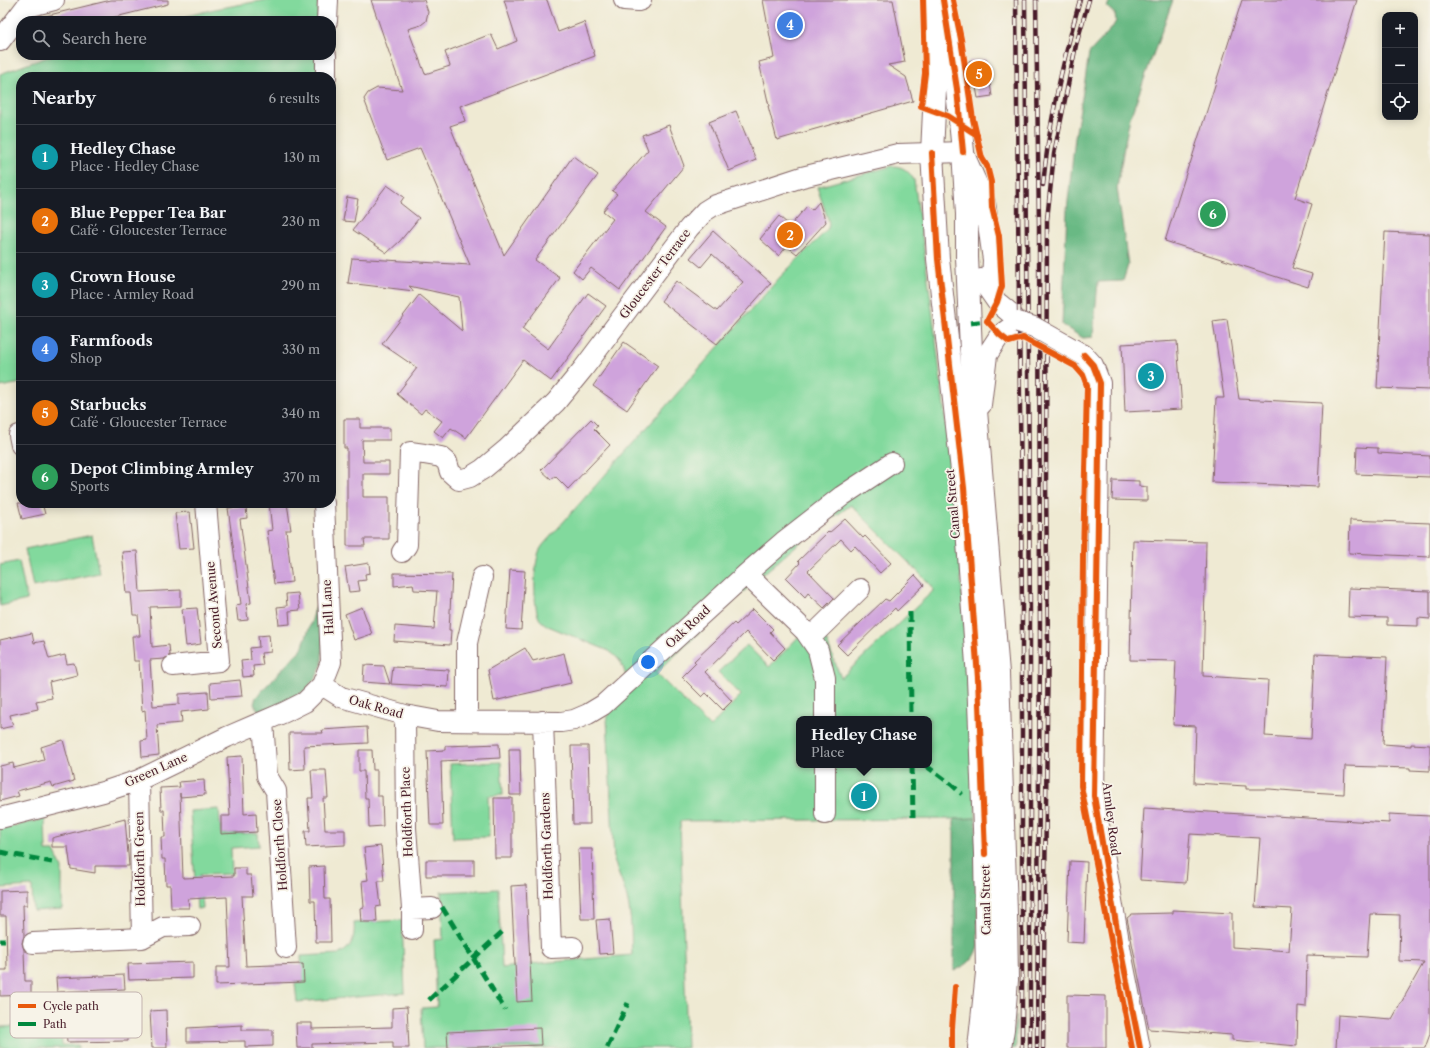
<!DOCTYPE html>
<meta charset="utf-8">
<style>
body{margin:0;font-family:"Libre Caslon Text",serif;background:#20242c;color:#f1f3f6}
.controls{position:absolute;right:12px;top:12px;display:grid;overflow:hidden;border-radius:8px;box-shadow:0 2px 10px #0003}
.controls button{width:36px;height:36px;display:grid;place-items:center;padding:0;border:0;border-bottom:1px solid #363941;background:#171b24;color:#f1f3f6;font:20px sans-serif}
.you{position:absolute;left:648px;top:662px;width:14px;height:14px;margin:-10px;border:3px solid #fff;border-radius:50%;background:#1a73e8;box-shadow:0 0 0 6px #1a73e833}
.badge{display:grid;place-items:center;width:26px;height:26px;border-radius:50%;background:#2563eb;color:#fff;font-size:13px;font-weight:700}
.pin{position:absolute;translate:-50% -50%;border:2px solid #fff;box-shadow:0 1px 4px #0006}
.popup{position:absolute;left:796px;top:716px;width:136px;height:52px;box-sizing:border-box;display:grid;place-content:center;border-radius:8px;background:#171b24;filter:drop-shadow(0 1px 3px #0005);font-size:13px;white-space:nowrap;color:#9ea1a6}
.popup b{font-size:15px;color:#f1f3f6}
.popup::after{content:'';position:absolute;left:50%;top:100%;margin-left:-8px;border:8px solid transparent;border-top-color:#171b24}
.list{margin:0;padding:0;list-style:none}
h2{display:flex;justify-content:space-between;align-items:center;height:52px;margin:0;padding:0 16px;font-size:17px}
h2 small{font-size:13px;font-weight:400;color:#9ea1a6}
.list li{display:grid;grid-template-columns:26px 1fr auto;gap:12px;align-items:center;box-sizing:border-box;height:64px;padding:0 16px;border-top:1px solid #363941}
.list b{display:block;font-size:15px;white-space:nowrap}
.list p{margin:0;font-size:13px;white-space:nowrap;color:#9ea1a6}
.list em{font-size:13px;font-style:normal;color:#9ea1a6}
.icon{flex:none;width:22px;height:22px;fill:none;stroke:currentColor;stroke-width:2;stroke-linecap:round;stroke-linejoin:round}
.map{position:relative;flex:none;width:1430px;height:1048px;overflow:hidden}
.search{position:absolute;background:#171b24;box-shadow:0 2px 10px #0003;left:16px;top:16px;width:320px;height:44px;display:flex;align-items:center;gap:10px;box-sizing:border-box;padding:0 14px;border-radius:16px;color:#9ea1a6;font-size:15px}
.panel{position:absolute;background:#171b24;box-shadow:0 2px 10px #0003;left:16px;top:72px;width:320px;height:436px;border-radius:16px}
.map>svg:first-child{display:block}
</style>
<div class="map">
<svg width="1430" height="1048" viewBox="0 0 1430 1048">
<rect width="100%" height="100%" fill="#f7f3e8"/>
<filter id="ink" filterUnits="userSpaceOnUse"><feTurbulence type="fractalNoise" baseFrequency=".025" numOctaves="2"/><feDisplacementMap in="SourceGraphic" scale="8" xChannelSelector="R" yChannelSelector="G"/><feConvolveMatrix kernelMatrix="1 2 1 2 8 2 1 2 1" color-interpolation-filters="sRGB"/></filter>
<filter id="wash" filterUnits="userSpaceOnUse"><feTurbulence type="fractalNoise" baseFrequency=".012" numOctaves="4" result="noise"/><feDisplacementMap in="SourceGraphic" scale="16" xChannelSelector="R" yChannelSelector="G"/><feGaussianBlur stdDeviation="0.9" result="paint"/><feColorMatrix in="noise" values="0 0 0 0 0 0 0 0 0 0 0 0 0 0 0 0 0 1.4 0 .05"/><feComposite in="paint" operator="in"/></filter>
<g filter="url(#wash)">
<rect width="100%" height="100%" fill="#efead3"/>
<path fill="#82d99d" stroke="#667c64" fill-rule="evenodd" d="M266,0H318V21H168L215,9Z
M53,55H318L317,77H21V383L0,387V74Z
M892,166C903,166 909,171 914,180C934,316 951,453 962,590C967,666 971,742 976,818L954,819L680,821L687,1048H423L421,1008L437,1007L434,940L443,939L441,892L498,889L502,968L540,963L632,955C631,937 632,917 627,898C624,885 617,873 614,859L607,718L610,711L627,680C623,666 622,660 609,651L548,626C545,624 540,621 539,618C533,606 534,568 538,556C538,552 541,548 543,545L781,276L827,230L829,225L828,219L817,187ZM851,505L932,586L933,591L841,678L827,642L812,623L769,667L747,645L718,672L741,695L710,727L656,673L754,582L805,538ZM799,719H929V765H799Z
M92,535L99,573L33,587L25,549Z
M19,561L27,600L0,606V565Z
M501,762L503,795L488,796L489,837L453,838L450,764Z
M219,809L221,834L258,833L259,846L231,848L232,874L200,875L203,908L197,909L190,811Z
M45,819L46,851H54L62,868V909L33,911L32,886L0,888V829Z
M402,920L405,993L297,1002L295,983H303L301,956L339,954C353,948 355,936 354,923Z
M1016,1016V1048H1010Z
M39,1018H61L62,1045H78L79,1048H0V1027L39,1026Z"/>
<path fill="#69b984" stroke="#5a6c58" d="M1110,0H1173L1130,118L1124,147L1117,188L1128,265L1123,281L1098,282L1093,337L1083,338L1062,325L1067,210L1075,137L1085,80L1089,53L1112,28L1116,21L1115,14L1107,7Z
M316,606L323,608L322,665L316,677L305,691L263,714L258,710L254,704L256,697L302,648L311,623Z
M976,818L978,947C972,962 968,964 954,971V819Z"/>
<g id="blocks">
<path fill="#cfa3dc" d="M111,0H168V4L99,21H42L41,17Z
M371,0H424L428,12L426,21L421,25L408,29L425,74L450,66L445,52L491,34L498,49L517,41L504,0H547L558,32L584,22L595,56L460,106L465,121L450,126L504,255L573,156L598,175L535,260L560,278L522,329L548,349L588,293L606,306L551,381L523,360L466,438L451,428L443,438L434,431L442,421L425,409L421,414L397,394L417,368L382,344L419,295L462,331L459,297L409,286L414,291L348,283L352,258L470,265L420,148L387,160L364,99L368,93L377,88L402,90Z
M763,0H893L905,62L888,65L906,77L913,101L777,140L768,106H769L759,62L774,58Z
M1242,0H1357L1295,198L1312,204L1292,268L1312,274L1308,287L1165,241L1189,164H1190Z
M986,59L992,96L978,98L976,87H972L969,61Z
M736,111L756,160L729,171L709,122Z
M669,125L684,166L646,212L666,227L620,290L591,268L582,279L573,271L613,219L603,211L617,194L612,191L648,150L642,135Z
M387,185L404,197L400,203L419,218L400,241L387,253L353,230Z
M347,197L358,199L354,222L343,221Z
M819,202L826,222L797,254L787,246L779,256L760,239L779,216L790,226L807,206L812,210Z
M713,231L771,283L717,344L661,301L676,281L717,311L743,282L712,254L701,267L690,258Z
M1385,232L1430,234V390L1377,388Z
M1227,319L1239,399L1322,403L1318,487L1212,482L1216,398H1224L1213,321Z
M1177,341L1182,409L1125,412L1122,344Z
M624,342L658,366L627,410L593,386Z
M344,419H360V428H390V440H362L363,462H389V474H363V497H389V539H364L365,546H347V448H344Z
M591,419L598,426L594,429L610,445L568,489L555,476L551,479L541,470Z
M1357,447L1378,448V453L1430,456V477L1356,474Z
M1113,480L1139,481V486L1147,487V501L1112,500Z
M18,503H42L45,514L22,519Z
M269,503H287L291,530H286L292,582L274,584L267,531L272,530Z
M246,506L247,518L240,519L251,603L246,604L248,620L238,621L236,605L241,604L228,508Z
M190,512L194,548L179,549L175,513Z
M845,519L863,538L865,536L891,563L880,573L855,546L851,550L841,539L808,571L834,598L824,608L808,593L805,597L786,578L800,563L798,561L828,532L829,533Z
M1350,520L1430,523V557L1349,553Z
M1133,540L1206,542L1203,676L1268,680L1265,736L1311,739L1315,654L1387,657L1383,744L1411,746V744L1430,745V771L1410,770V768L1345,766L1344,794L1293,791L1270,789H1246V786L1194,783L1196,726L1173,725L1176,661L1130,660Z
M137,551L140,592L181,590V606L150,607L152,647L169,645L170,655L164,659L150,660L153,706L179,704V694L208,692L209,709L181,712L182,723L157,725L159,755L142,757L141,741L147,740L145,710L142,711L139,661H134L132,636H140L138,615H133L131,593H126L122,552Z
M369,563L370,573L365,574L366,580L358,581L360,591L349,592L345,567Z
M510,570L525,571L521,630L506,629Z
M394,573L452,574L449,630H451L450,645L394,641L395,626L434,629L437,591L414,590L413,584L394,586Z
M915,575L924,585L897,611L895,608L847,655L837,645L885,599L889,601Z
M1349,588L1430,591V619L1418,618V626L1387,625V618L1348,617Z
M298,593L300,610L289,611L290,624L279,625L277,607L287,606L286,594Z
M362,607L372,634L354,640L345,614Z
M197,608L201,644L186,646L182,609Z
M753,609L773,629L770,632L785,648L773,660L746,632L705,672L732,701L723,710L706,693L702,697L682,677L696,663L694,661L734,623L736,625Z
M32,633L34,643L44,641L49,659L65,655L67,664L74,663L77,675L49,682L52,698L36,701L38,709L10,715L13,726L0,729V640Z
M269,635L271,652L261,653L263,665L253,666L254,676L243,677L241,661L251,660L250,648L259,647L258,636Z
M525,648L533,661L564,653L571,683L494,701L488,670Z
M364,665L384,666L390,684L363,682Z
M393,667L449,670L448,687L391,684Z
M240,680L242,696L211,698L210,683Z
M367,727L368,743L304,746L305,769L290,770L289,733H323L322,730Z
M63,740L74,781L53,787L51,782L17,791L19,796L0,801V766L13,763L14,768L44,760L41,747Z
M499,744L500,758L441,761L443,825H430L427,751L445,750V746Z
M571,746H588L590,824H573Z
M509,749H520L521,795H510Z
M359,750H372L373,770H377V796H382L383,826L369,827L368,798H365L364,771H359Z
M242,756L244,814L256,813L257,832L221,834V816H230L227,757Z
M311,770H326L328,798H323L325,830H345V845L306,847L305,831H310L308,798H313Z
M204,780L205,795L180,797V793L183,878L234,876V868H246V875H251L253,896H242L246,966L303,964L304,982L216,985V967H230L227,897L188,899L189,908H171L170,885H166L165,859H162L161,837H165L164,810H161L160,788L180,787L179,782Z
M494,798H512V858H495Z
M1144,808L1389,823V814L1430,816V1034L1425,1048H1336L1338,1015L1392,1019L1424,962L1399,961L1400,915L1370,914L1367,957L1307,955L1306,1007L1298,1006L1297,1046L1232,1040V1035L1149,1029L1127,918L1132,914L1173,913V910L1232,913V947L1289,951L1292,909L1255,907L1260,838L1190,834L1186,883L1140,880Z
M125,819L129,866H95V873L71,869L68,847H52V838Z
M381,846L384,881H378L381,906L376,907L377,922H361L360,908L364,907L362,881L368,880L364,848Z
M578,849H592L594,919H581Z
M426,860H474V876H426Z
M1070,861L1087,862L1084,943L1067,942Z
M324,866L325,899H330L331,942H316L315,901H310L309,867Z
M526,885L532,1001L517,1002L511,886Z
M27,890V905H23L24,936L22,943L24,950L25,981H31V995L0,996V970H7L6,916H0V891Z
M610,919L613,953L599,954L596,920Z
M193,962V978L129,980L128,964Z
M124,975L125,989L57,992L56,978Z
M1067,995L1106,996V1048H1067Z
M407,1007L409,1048H393V1042L312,1044V1048H297L296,1023H312V1029L392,1027V1008Z
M166,1010L167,1048H152L150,1011Z
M242,1025V1030H273V1046L245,1047V1041L187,1042V1028Z
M128,1027V1041L67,1042L66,1028Z
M540,1028L541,1045L448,1048L447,1032Z"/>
</g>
</g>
<g filter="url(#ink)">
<use href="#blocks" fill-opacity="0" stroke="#846666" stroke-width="1"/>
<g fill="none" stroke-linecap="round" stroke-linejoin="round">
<g stroke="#846666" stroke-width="22">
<path id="minor" d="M624,0L638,1L641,0
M27,7L54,0
M327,21L328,0
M0,41L31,0
M326,77V55
M981,279L997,302L1009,312L1018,322L1000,335L987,355L981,405
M1084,355L1093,365L1100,383L1094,796L1120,947L1140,1048
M19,435L21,445
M402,552L407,545L410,452L424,454L441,457L447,462L450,472L459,480L470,477L483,469L507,449L556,402L583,369L689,228L705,211L713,206L802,177L898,154L963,152L985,202L993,260L992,280L988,289
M746,574L805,631L818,650L825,678V719
M810,638L860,589
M173,666L219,661L206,503
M322,685L341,697L405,715L438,721L561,722L574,720L588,714L603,705L746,574L783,542L842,496L892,463
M405,715L406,828L412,909V930
M467,721V643L482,577
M543,721L551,948L573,947
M263,722L267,776L276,791L286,948
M139,780L142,938
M825,814V765
M0,818L103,792L139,780L227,737L285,712L305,702L322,685L331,662L324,503
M412,909L432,908
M33,943L142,938L163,927L190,926"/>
</g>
<g stroke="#846666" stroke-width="24">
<path id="major" d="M943,0L957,89L963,152L967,214V257L971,351L998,673L1006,913L1007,980L1003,1029L1000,1048
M932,8L935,90L932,153L938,259L964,488L978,678L985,854L987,973L979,1048"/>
</g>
<use href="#minor" stroke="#fff" stroke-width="20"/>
<use href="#major" stroke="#fff" stroke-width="22"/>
<g stroke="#4a1f2b" stroke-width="4.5">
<path id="rail" d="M1016,0L1022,609V1048
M1025,0L1030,611V1048
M1036,0L1039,225L1040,643L1037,1048
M1043,185C1049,122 1063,60 1080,0
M1043,1048L1048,643L1046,485L1047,220L1054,154L1076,45L1089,0"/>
</g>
<use href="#rail" stroke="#f7f3e8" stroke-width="3" stroke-dasharray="9" stroke-linecap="butt"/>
<g stroke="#846666" stroke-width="22" stroke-linecap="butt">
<path id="minor-bridge" d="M1018,322L1034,327L1084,355"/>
</g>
<use href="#minor-bridge" stroke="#fff" stroke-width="20"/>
<path stroke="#00873e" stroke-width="5" stroke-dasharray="10 5" stroke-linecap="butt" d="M970,323L987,321
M910,612L911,719
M912,765L913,817
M925,765L951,784L962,794
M0,852L52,862
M442,907L505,1010
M0,941H5
M429,1000L502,932
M607,1048L628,1003"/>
<g stroke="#f7f3e8" stroke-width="8">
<path id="cycleway" d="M923,0L925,73L921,106L948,116L977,135
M943,0L957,89L963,152
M953,0L961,39L973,119L982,158L987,166L991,182L992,207L999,236L1002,286L997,302L987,321
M932,153L938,259L964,488L978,678L985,854
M987,321L1000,335L1009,342L1023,338L1075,366L1083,375L1087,386L1083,555L1081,786L1132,1048
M1084,355L1093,365L1100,383L1094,796L1120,947L1140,1048
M952,1048V1029L955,987"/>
</g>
<use href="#cycleway" stroke="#e8590c" stroke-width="6"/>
</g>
</g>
<g text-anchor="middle" stroke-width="3.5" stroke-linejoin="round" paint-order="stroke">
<g font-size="12" fill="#4a1f2b" stroke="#f7f3e8">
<text transform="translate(655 274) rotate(-53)" y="4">Gloucester Terrace</text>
<text transform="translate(953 504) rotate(-95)" y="4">Canal Street</text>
<text transform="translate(214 605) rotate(-95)" y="4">Second Avenue</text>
<text transform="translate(328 607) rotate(-93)" y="4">Hall Lane</text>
<text transform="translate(688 627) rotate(-43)" y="4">Oak Road</text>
<text transform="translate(376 707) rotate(16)" y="4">Oak Road</text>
<text transform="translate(156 770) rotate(-24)" y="4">Green Lane</text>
<text transform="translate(407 812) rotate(-92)" y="4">Holdforth Place</text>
<text transform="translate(1111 819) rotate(83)" y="4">Armley Road</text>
<text transform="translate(280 845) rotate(-94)" y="4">Holdforth Close</text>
<text transform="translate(547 846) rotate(-92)" y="4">Holdforth Gardens</text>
<text transform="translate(140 859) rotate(-91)" y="4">Holdforth Green</text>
<text transform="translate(986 900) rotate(-91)" y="4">Canal Street</text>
</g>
</g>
<rect x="10" y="992" width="132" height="46" rx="6" fill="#f7f3e8" stroke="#c3b3af" stroke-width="1"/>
<rect x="18" y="1004" width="18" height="4" fill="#e8590c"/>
<rect x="18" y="1022" width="18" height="4" fill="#00873e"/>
<g font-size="11" fill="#4a1f2b">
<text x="43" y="1010">Cycle path</text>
<text x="43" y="1028">Path</text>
</g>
</svg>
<div class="controls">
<button>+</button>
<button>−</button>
<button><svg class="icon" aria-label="locate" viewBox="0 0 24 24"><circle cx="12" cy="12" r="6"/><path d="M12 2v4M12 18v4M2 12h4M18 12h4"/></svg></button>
</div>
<div class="you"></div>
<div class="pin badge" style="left:864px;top:796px;background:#0f9aa8">1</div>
<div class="popup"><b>Hedley Chase</b>Place</div>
<div class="pin badge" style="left:790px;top:235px;background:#e8710a">2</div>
<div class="pin badge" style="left:1151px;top:376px;background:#0f9aa8">3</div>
<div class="pin badge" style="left:790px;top:25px;background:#3f7fe0">4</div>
<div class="pin badge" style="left:979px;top:74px;background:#e8710a">5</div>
<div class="pin badge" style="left:1213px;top:214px;background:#2e9e5b">6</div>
<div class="search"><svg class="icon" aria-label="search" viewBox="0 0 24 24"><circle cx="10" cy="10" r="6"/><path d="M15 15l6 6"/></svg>Search here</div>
<section class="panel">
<h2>Nearby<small>6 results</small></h2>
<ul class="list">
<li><span class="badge" style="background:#0f9aa8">1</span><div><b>Hedley Chase</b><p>Place · Hedley Chase</p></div><em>130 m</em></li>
<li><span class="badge" style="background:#e8710a">2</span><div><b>Blue Pepper Tea Bar</b><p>Café · Gloucester Terrace</p></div><em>230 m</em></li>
<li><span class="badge" style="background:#0f9aa8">3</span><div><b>Crown House</b><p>Place · Armley Road</p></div><em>290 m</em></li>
<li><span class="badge" style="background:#3f7fe0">4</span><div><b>Farmfoods</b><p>Shop</p></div><em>330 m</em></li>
<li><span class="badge" style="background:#e8710a">5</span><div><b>Starbucks</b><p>Café · Gloucester Terrace</p></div><em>340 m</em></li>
<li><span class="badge" style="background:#2e9e5b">6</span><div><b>Depot Climbing Armley</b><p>Sports</p></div><em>370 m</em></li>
</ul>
</section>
</div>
